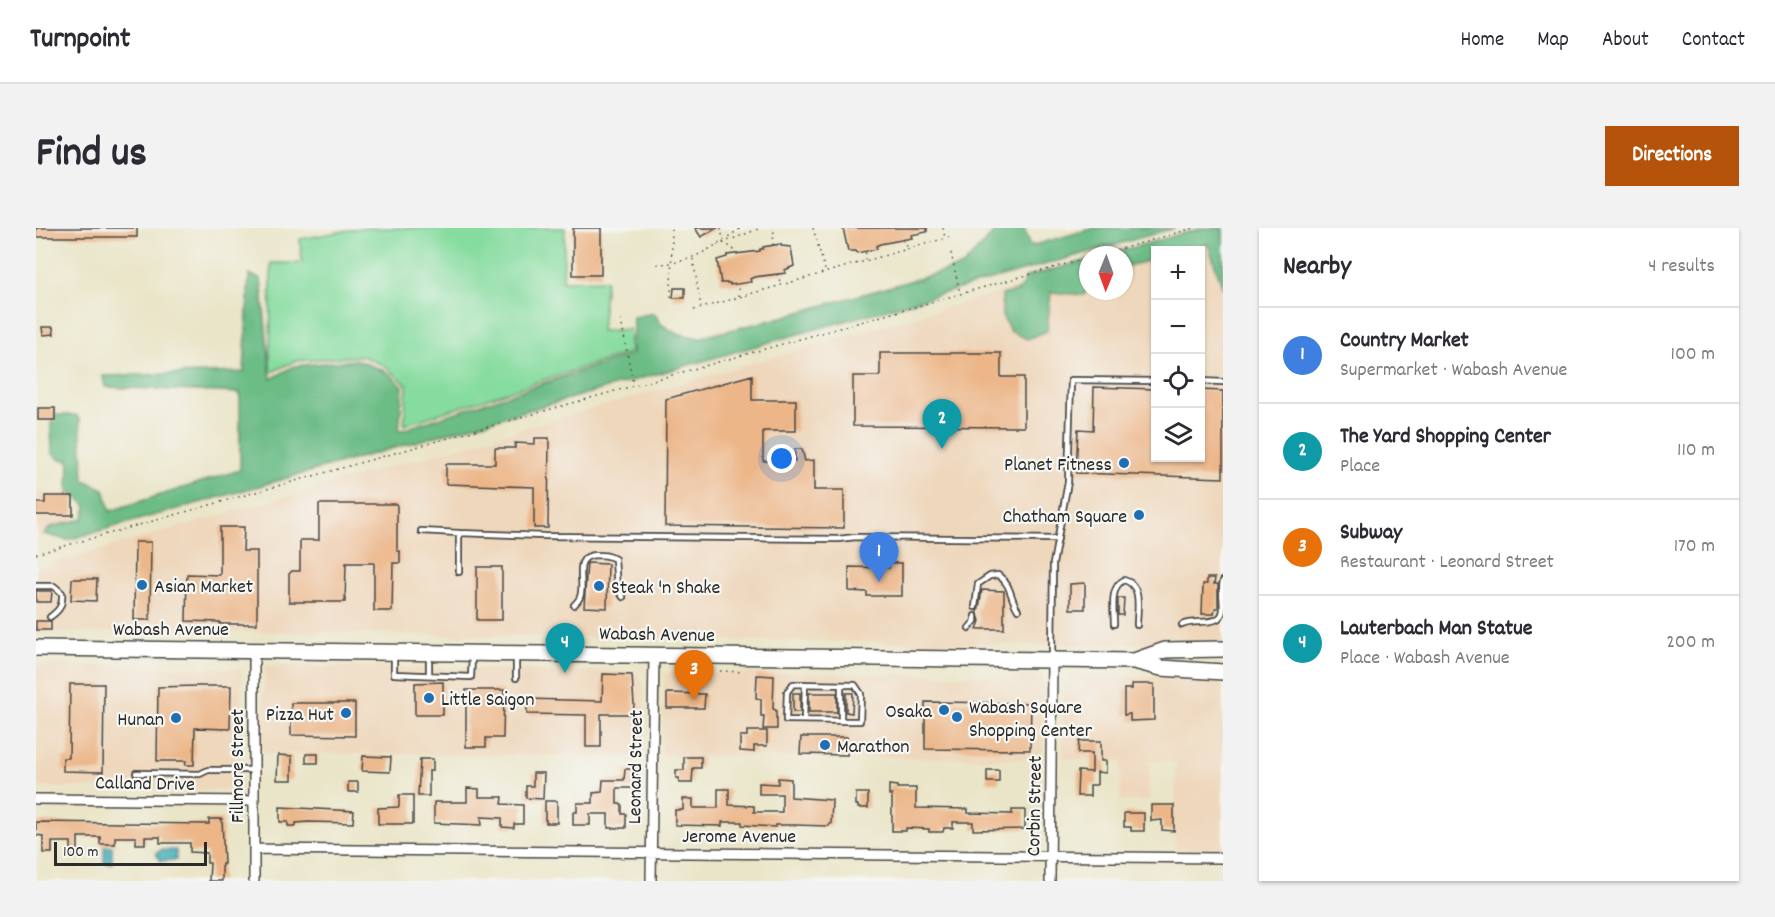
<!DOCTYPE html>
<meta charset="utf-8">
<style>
body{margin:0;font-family:Dekko,sans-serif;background:#f2f2f3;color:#2b2b33}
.controls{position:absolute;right:18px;top:18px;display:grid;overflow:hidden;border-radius:0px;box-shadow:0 2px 4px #0004}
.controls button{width:54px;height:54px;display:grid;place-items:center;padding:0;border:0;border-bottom:2px solid #e1e1e2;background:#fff;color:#2b2b33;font:30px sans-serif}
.compass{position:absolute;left:1043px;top:18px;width:54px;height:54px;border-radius:50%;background:#fff;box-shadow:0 2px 4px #0004;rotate:181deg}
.scale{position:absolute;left:18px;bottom:15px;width:153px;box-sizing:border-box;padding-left:6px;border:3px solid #2b2b2b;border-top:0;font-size:16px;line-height:21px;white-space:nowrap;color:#2b2b2b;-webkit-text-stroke:4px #f6f6f2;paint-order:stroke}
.you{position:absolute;left:746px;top:231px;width:21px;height:21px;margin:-15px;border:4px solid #fff;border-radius:50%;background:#1a73e8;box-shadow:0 0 0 9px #1a73e833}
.badge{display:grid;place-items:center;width:39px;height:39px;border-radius:50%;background:#b45309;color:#fff;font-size:20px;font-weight:700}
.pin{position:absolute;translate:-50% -50px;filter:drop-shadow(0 2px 3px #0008)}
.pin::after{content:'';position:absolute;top:32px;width:21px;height:18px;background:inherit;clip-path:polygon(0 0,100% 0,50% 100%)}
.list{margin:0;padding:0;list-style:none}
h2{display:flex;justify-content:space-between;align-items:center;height:78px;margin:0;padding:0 24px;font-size:26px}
h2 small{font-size:20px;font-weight:400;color:#7c7c81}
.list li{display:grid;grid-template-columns:39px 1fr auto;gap:18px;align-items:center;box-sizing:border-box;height:96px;padding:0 24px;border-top:2px solid #e1e1e2}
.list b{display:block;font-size:22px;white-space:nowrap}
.list p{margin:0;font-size:20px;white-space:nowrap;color:#7c7c81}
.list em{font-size:20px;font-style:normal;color:#7c7c81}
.icon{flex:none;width:33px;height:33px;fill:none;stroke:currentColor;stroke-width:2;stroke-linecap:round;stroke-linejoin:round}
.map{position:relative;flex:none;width:1187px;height:653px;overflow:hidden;border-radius:0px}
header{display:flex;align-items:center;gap:36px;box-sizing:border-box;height:84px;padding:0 30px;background:#fff;border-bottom:2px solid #e1e1e2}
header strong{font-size:28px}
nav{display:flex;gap:33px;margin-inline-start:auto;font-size:21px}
.intro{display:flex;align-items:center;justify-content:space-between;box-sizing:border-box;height:144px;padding:0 36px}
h1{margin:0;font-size:42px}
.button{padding:15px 27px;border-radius:0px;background:#b45309;color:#fff;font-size:21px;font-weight:700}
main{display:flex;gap:36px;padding:0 36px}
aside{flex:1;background:#fff;border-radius:0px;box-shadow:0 2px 4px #0004}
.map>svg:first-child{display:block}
</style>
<header>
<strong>Turnpoint</strong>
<nav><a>Home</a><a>Map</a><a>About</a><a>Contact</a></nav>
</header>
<div class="intro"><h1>Find us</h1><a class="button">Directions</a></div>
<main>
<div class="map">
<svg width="1187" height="653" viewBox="0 0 1187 653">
<rect width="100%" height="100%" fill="#f6f6f2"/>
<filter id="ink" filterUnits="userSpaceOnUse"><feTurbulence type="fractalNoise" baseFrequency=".0167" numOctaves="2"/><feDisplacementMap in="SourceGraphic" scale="12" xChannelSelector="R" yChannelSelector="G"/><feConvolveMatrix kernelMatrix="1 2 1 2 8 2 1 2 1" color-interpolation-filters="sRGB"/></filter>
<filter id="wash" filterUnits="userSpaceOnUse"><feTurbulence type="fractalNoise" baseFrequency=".008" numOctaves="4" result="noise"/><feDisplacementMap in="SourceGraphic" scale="24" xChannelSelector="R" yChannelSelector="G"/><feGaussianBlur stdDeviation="1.35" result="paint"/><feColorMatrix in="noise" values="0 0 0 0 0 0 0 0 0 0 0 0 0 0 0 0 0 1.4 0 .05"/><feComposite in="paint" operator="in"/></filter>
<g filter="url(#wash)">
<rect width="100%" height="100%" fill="#eae5c8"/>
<path fill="#eed7bb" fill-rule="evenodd" d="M1187,0V415L1004,417L248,404H0V340L1052,39V63H1088V28ZM1120,22H1164V230H1120Z
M0,265L39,266V300L0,311Z
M0,436L206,441L205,562L0,559Z
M229,437L594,444L602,446L608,458L609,528L226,525Z
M629,444L1007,448V531L625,527Z
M1033,449H1123L1187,455V621H1139L1140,534L1114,533L1113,573H1084L1085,533L1027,531L1028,456Z"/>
<path fill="#86dc9f" stroke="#588465" stroke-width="1.5" d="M325,0H529L527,53L570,52L565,103L593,101L595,124L368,197L371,157L349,138L326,128L259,133L234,145L235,35H266L264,11Z"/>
<path fill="#6cbc86" stroke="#4c7458" stroke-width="1.5" d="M959,0H988L995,18L1058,0H1139L31,312L8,306L15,299L47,291L51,279L45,272L32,264L33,232L23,231L16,225L15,196L18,187H40L44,192L48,252L68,261L74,283L204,242V165L69,159L67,148L208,144L213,46L225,51L235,151L258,138L321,132L351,144L367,158L363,203L596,126L597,89L618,85L625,96L639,105L663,110L739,91L927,38L959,3Z
M1166,0H1187V61L1172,16L1150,22H1120L1119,31L1088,39V27H1070Z
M1052,32V59L1048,67L1015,64L1011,103L991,111L974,103L966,87V67L984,62L990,49Z"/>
<path fill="#3aaab7" stroke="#326a71" stroke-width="1.5" d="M68,618H76V635H68Z
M125,622H140V632L124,633L120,625Z"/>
<g id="blocks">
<path fill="#ecb688" d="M0,0H101V9H0Z
M537,0H565V47H537Z
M659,0H681L665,9Z
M807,0H891V4L875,7L876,10L844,16L840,18L841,21L821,25L820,23H812Z
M745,16V18L755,19L758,38L749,42L750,45L718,49L714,51L715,54L694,57V55H685L681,32L691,29V27L724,23V21H727V19Z
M638,60H649V70H637Z
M6,99H17L18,106L7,107Z
M844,125H965V149H988V199L817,198V148H844Z
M716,147V172H760V203H727V233H759V221H766L769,233L778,232V262H808V300L629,298L630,171Z
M1058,159L1119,161V230H1164V162L1187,163V250L1040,245L1042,201L1057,202Z
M2,180H19V192H2Z
M499,210H513L512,300H498V259L410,256V236H459V220H479V215L499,216Z
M9,268H37V287H0V275H9Z
M283,276H361V323H364V335H357L356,383H338V335H310L309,374H253V346L256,343H264V312H283Z
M184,299H208L207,323H221V396H184V394L150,393L151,346L184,347Z
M99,314H115L114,392H98Z
M551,335L572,336L571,380L548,379Z
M853,335H866V368H831V364L813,363V339L853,340Z
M441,339H466V392H441Z
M1171,350H1179L1178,356H1182V380H1179L1178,386H1166L1167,356H1171Z
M36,351H61L60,373L35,372Z
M1049,355V381H1034V356Z
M946,362L968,363V401H941L944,393L941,383L943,380Z
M0,363H16L15,374H0Z
M1082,370H1088L1087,387H1082Z
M0,393H15V402H0Z
M567,446L596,447L598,477L597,486H565V519H550V487L491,486V471L566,473Z
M721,447L738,448L737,481L740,482V490H741V501H727L728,488H725V471L720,470Z
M407,454V487H379V455Z
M34,456H68L67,544L27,543V530H33Z
M1096,456H1118V492L1094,493V486L1088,487V461H1096Z
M161,458H195L194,501L159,500L158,537H149L150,533H121L122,459Z
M430,462H468L467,510H450V519H430Z
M631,465L669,466L668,480H631Z
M757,465H764V484H757Z
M773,465H801V484H773Z
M810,465H817L816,485L810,484Z
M889,474L995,475L994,522L889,521Z
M255,475H319V508L255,507Z
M711,503H731V518H718V524L704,523V508H711Z
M765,509H811V527L764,526Z
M1043,513H1065V533H1070V545L1061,544V557H1054V568H1041L1042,543L1056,544V525H1042Z
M270,526H282V535H270Z
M242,527L256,528V552H241Z
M327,528L355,529L354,544L326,543Z
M648,529H665V540H657L656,555H643V550H640V542H648Z
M384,531H397V543H393V568H382Z
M589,541H601V560H581V576H586V586H590V600H572V586H554V597H537V584H541V575H557V565L566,564L567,552H588Z
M951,542H963V554H951Z
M497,545H508L507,571L490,570V558H497Z
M742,550L755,551V569L796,572L795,596H793V598L759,597H739V599L706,597V594H686V598L639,597V582H647V571H657V580H682V561H693V577L718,578V584H746V566H723V555L742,556Z
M312,554H322V564H312Z
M853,557L861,558V560H880V580L932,581V585L976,586V582H989V601L937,602V594H917V600H908L907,604H893V601L870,600V603H856V567H853Z
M431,560L443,561V569H467L466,576L487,577V596H478V600L466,599V590L445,589L446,597L398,595V574H431Z
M820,565H832V580H822V577H820Z
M363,567H377V596H342V580L363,579Z
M509,573H521V595H510V592H509Z
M1115,577H1138V603L1126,602V592L1115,593Z
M244,579L318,583L317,595L272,594L260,595V598H252V594H244Z
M1088,585H1108V603H1095V599H1088Z
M173,591H186L188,636H186V653H173L174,635H171V625L154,624V615H124V609H109V616H100V609H79V616H64V609H42V629H35V614H16V625H7V608L0,607V594L173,596Z"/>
</g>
</g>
<g filter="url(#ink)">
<use href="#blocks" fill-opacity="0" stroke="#484743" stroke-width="1.5"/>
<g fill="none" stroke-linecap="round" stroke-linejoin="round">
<g stroke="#484743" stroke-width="8">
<path id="lane" d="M1164,153L1187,154
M385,303L423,305
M423,344V305L508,308L802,311L820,309L1022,311
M0,358H18L26,365C27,377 24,382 14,389
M538,377C540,375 543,372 544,369C550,354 535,328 560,327C567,327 572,327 579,331L581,361L587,369
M939,379L942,356L954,348L962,347C976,357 973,368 982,382
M1078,396C1078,382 1073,359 1088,352C1107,357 1101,381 1101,397
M1146,397C1158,390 1185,400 1187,382C1187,372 1185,362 1187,353
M933,400L939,393V388
M358,426V446L435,449L436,429
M1016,428L1017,336L1032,254L1035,152L1120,153
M393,447V429
M480,450V428
M757,456L819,457L825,466L824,493L750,492L751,464Z
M768,492L769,456
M805,493V457
M100,545L164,546L172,542H218"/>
</g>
<g stroke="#484743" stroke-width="12">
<path id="street" d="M218,422V653
M0,571L218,573
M218,621L1187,630
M615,653L618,426
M1014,653L1016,431"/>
</g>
<g stroke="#484743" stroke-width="18">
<path id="primary" d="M0,420L1098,433L1125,440L1187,444
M1098,433L1129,422L1187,421"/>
</g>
<path stroke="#484743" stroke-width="1.5" stroke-dasharray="1.5 4.5" stroke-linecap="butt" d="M685,0L687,12
M777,0L789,42
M907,0L909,10
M867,12L872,20
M687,15L697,20L699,25
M681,17L725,0
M737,17L738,0
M915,25L924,65
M1063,27L1158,0
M657,31L665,79
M829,32L830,23
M621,36C656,36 677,19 705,0
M741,46L745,56
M703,68V56
M635,69L636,0
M658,82L917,8
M585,92L597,156
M0,326L1052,30
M684,443L707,444"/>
<use href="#lane" stroke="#fff" stroke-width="4.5"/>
<use href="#street" stroke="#fff" stroke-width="9"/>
<use href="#primary" stroke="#fff" stroke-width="15"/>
</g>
</g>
<g fill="#1f6fb2" stroke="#f6f6f2" stroke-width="2">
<circle cx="1088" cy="235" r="6"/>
<circle cx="1103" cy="287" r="6"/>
<circle cx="106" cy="357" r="6"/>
<circle cx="563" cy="358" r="6"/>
<circle cx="393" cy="470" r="6"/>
<circle cx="908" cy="482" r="6"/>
<circle cx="310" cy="485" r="6"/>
<circle cx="921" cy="489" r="6"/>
<circle cx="140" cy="490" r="6"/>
<circle cx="789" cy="517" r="6"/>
</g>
<g text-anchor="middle" stroke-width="4.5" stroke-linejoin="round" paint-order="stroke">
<g font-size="20" fill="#2b2b2b" stroke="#f6f6f2" text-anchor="end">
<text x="1076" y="242">Planet Fitness</text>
<text x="1091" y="294">Chatham Square</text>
<text x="118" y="364" text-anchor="start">Asian Market</text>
<text x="575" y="365" text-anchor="start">Steak 'n Shake</text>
<text x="405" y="477" text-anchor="start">Little Saigon</text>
<text x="933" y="485" text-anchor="start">Wabash Square<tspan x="933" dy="23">Shopping Center</tspan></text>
<text x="896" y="489">Osaka</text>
<text x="298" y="492">Pizza Hut</text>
<text x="128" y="497">Hunan</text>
<text x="801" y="524" text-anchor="start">Marathon</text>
</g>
<g font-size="20" fill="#2b2b2b" stroke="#f6f6f2">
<text x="135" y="407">Wabash Avenue</text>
<text transform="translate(621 405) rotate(1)" y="7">Wabash Avenue</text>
<text transform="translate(200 538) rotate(-90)" y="7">Fillmore Street</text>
<text transform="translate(598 539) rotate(-89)" y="7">Leonard Street</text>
<text transform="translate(109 554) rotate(1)" y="7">Calland Drive</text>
<text transform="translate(997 578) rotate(-89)" y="7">Corbin Street</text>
<text x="703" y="614">Jerome Avenue</text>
</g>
</g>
</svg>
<div class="controls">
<button>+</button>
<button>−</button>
<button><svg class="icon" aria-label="locate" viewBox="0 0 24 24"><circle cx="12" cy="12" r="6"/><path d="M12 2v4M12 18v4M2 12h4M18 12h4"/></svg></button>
<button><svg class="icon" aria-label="layers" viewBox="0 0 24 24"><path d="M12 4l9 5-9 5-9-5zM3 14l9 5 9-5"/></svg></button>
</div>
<svg class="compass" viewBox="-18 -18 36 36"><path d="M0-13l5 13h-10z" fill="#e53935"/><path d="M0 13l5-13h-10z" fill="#7c7c81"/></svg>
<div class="scale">100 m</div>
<div class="you"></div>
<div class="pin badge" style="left:843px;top:354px;background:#3f7fe0">1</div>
<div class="pin badge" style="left:906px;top:221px;background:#0f9aa8">2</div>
<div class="pin badge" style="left:658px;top:472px;background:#e8710a">3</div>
<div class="pin badge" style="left:529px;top:445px;background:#0f9aa8">4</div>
</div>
<aside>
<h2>Nearby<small>4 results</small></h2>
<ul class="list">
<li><span class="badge" style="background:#3f7fe0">1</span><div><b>Country Market</b><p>Supermarket · Wabash Avenue</p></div><em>100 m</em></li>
<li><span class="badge" style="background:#0f9aa8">2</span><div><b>The Yard Shopping Center</b><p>Place</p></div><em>110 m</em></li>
<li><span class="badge" style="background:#e8710a">3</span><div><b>Subway</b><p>Restaurant · Leonard Street</p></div><em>170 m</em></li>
<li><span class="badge" style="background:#0f9aa8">4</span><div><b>Lauterbach Man Statue</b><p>Place · Wabash Avenue</p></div><em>200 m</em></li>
</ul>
</aside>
</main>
